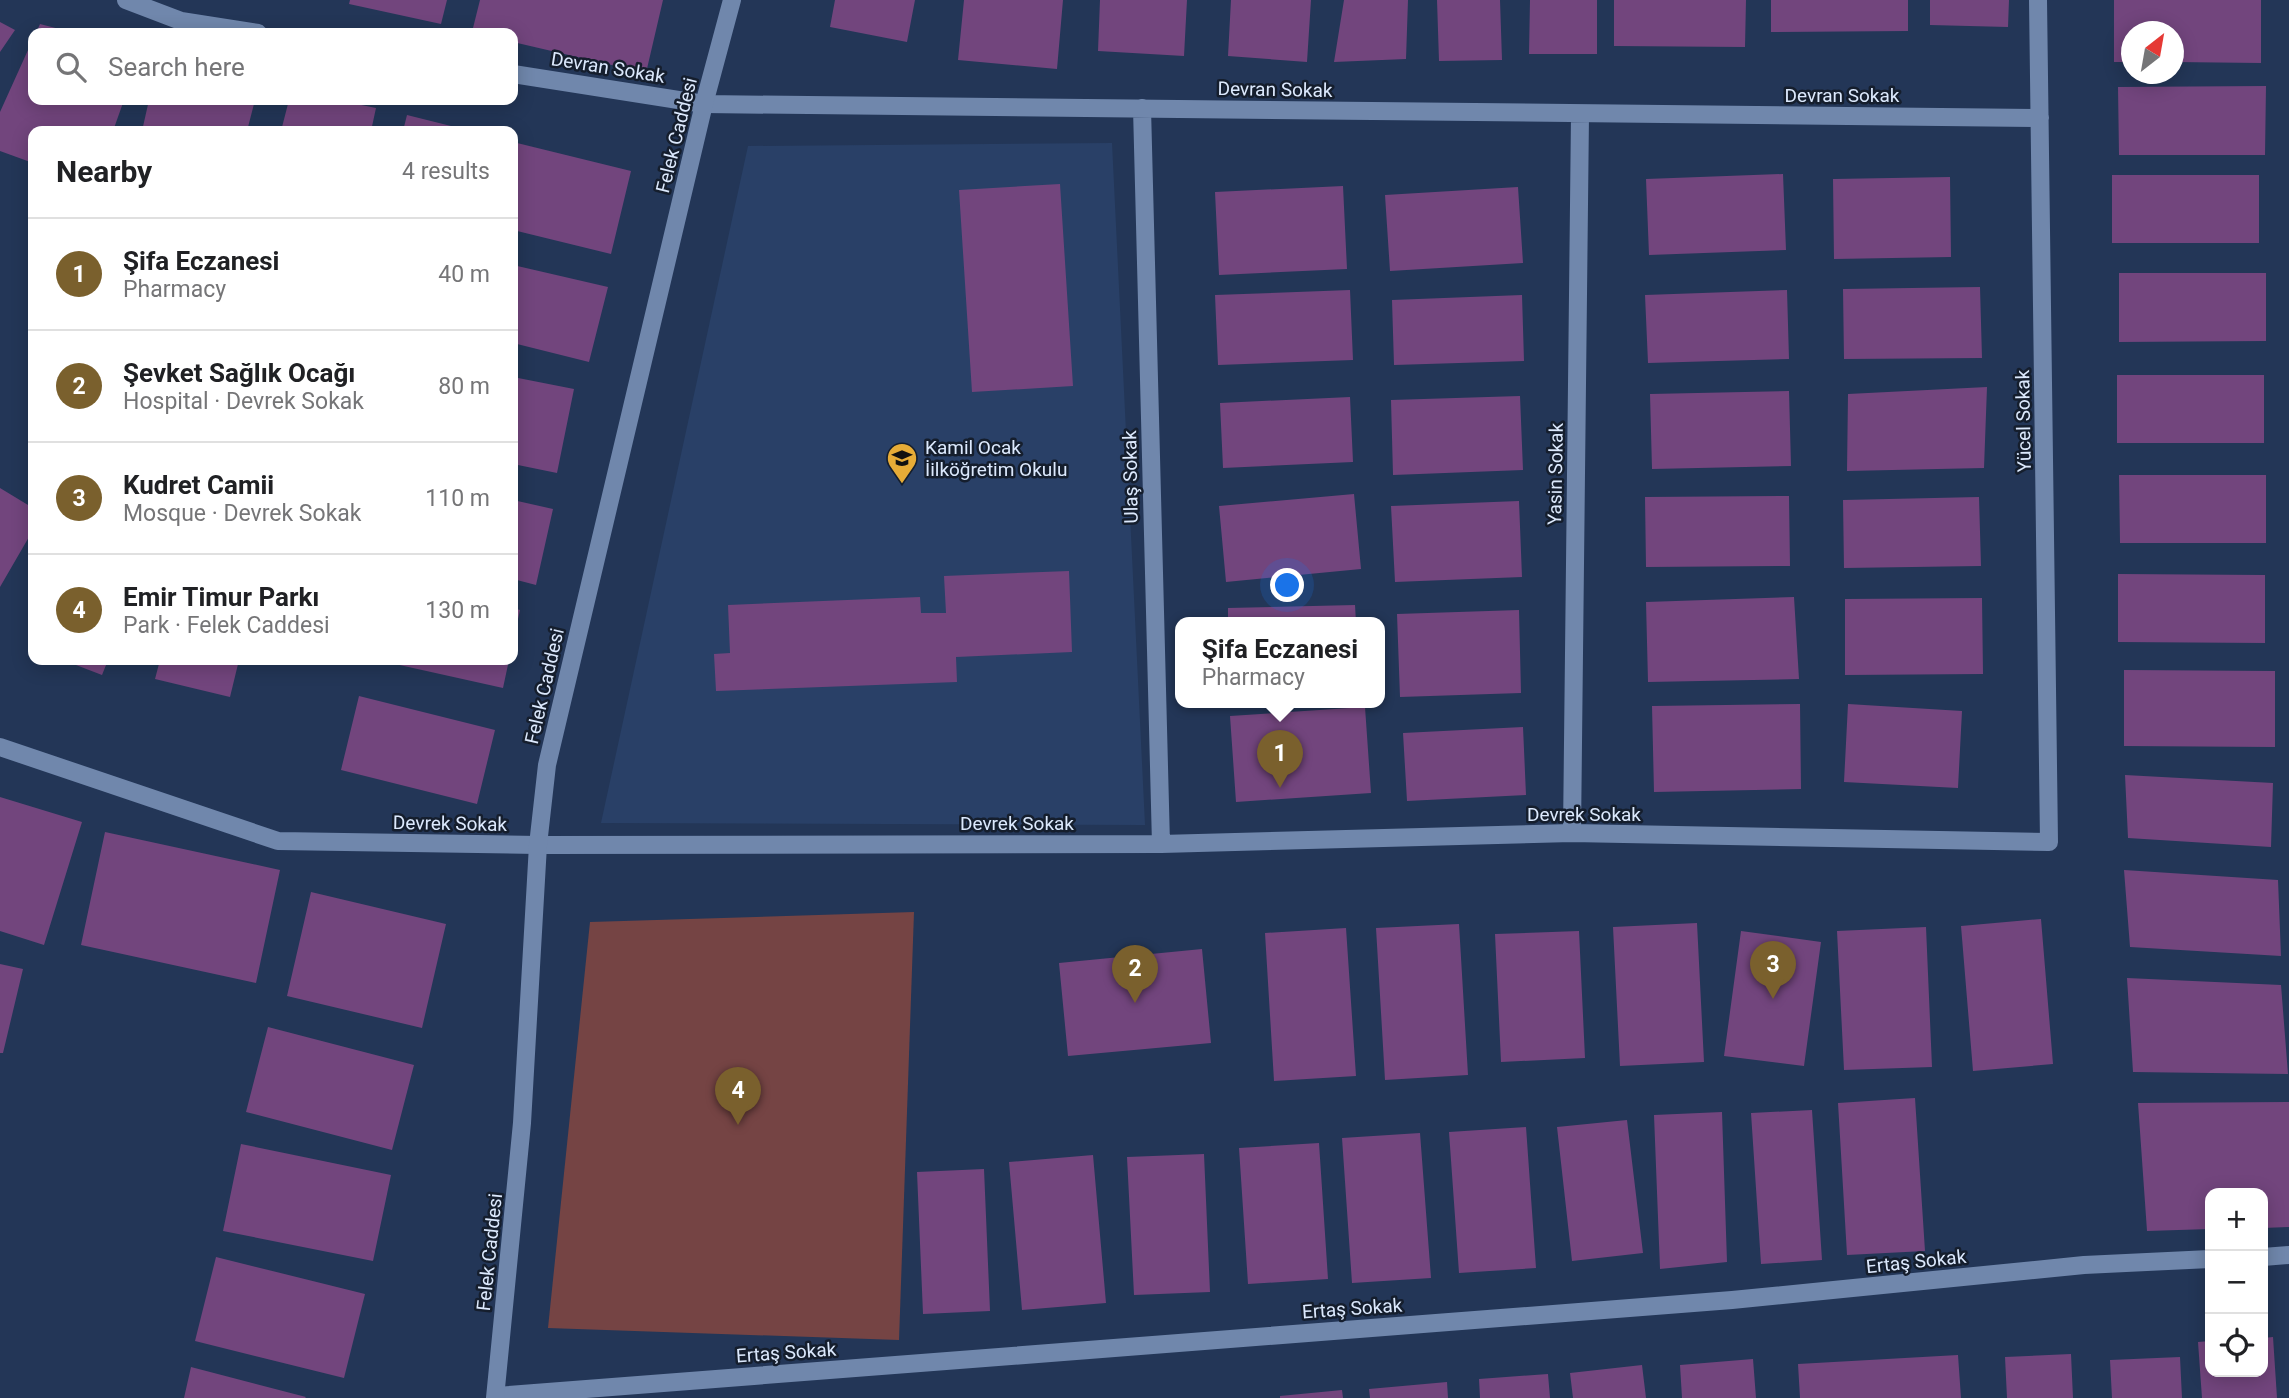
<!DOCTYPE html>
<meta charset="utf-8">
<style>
body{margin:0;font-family:Roboto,sans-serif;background:#f2f2f2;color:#202124}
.controls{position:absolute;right:21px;bottom:21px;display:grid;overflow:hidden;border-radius:14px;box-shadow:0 4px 18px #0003}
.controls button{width:63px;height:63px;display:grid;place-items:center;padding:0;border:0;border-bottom:2px solid #e0e0e0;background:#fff;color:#202124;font:35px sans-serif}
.compass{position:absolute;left:2121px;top:21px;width:63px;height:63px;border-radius:50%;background:#fff;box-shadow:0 4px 18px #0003;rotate:31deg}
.you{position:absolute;left:1288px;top:586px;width:24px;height:24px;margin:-18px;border:5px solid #fff;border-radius:50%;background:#1a73e8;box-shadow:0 0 0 10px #1a73e833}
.badge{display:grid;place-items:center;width:46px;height:46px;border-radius:50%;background:#7a602d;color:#fff;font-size:23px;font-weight:700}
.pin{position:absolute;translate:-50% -58px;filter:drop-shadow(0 2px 4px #0008)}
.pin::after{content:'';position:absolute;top:37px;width:24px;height:21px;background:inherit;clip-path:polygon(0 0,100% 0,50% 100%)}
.popup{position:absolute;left:1175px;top:617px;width:210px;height:91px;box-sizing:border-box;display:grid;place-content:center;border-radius:14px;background:#fff;filter:drop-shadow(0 2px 5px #0005);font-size:23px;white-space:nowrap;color:#757577}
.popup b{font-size:26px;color:#202124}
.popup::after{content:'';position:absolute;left:50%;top:100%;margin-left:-14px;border:14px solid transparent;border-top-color:#fff}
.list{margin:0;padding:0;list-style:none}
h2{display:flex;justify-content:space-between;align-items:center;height:91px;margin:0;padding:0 28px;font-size:30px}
h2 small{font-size:23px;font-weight:400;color:#757577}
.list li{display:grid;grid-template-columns:46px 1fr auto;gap:21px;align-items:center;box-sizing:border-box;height:112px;padding:0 28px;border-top:2px solid #e0e0e0}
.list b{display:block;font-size:26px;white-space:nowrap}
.list p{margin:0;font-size:23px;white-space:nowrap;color:#757577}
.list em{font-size:23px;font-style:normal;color:#757577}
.icon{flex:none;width:38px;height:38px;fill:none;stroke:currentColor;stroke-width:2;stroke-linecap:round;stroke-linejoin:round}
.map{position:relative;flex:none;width:2289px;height:1398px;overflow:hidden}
.search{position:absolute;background:#fff;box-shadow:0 4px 18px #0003;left:28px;top:28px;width:490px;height:77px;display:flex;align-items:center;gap:18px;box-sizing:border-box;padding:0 24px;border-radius:14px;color:#757577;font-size:26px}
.panel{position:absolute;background:#fff;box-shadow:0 4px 18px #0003;left:28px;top:126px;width:490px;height:539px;border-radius:14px}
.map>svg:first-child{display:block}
</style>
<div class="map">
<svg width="2289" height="1398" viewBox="0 0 2289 1398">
<rect width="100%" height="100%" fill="#233657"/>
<path fill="#294067" d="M1112,143L1145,825L601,823L748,146Z"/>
<path fill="#754444" d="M914,912L899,1340L548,1328L590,922Z"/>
<path fill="#72457d" d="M350,0H447L441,24L349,4Z
M480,0H663L646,73L513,42V33L472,32Z
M835,0H915L907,42L830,27Z
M964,0H1063L1057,69L958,60Z
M1100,0H1187L1184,56L1098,51Z
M1231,0H1311L1307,62L1228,56Z
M1344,0H1408L1406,59L1334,62Z
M1437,0H1500L1502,60L1439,61Z
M1530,0H1597V54H1529Z
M1614,0H1746L1745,47L1614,46Z
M1771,0H1908V31L1771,32Z
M1930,0H2009L2008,27L1930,25Z
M2114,0H2261V63L2174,62V32H2132V62H2114Z
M0,22L15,30L0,52Z
M40,24L71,32V33H36Z
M33,39V100H124L113,131H33V163L0,151V112Z
M2266,86L2265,155H2119L2118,87Z
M149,100H255L247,131H142Z
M289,100H337L376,108L371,131H281Z
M407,115L467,130V131H403Z
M513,142L631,171L611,254L513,230Z
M1783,174L1786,250L1649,255L1646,179Z
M2112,175H2259V243H2112Z
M1950,177L1951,257L1834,259L1833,179Z
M1060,184L1073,386L972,392L959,190Z
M1343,186L1347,269L1219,275L1215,192Z
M1518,187L1523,263L1390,271L1385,195Z
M513,265L608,287L589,362L513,343Z
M2119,273H2266V341L2119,342Z
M1980,287L1982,358L1844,359L1843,289Z
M1350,290L1353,360L1218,365L1215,295Z
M1787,290L1789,359L1648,363L1645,295Z
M1522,295L1524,361L1394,365L1392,300Z
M2117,375H2264V443H2117Z
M513,377L574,389L557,473L513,464Z
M1987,387L1984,468L1847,471L1848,394Z
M1789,391L1791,466L1652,469L1650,394Z
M1520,396L1523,470L1393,475L1391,400Z
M1350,397L1353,462L1223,468L1220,403Z
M2119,475H2266V543H2120Z
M0,488L33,508V530L0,587Z
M1354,494L1361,569L1226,582L1219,506Z
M1789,496L1790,566L1646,567L1645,497Z
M1979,497L1981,566L1844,568L1843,500Z
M513,500L553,509L536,585L513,579Z
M1519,501L1522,577L1395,582L1391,506Z
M1069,571L1072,652L956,657L957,682L716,691L714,654L730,653L728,605L920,597L921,613H946L944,576Z
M2118,574L2265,575V643L2118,642Z
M1794,597L1799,679L1648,682L1646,602Z
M1982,598L1983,674L1845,675V599Z
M1355,605L1356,622H1228V608Z
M513,608L520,610L514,637L513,636Z
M1519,610L1521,693L1400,697L1397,614Z
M63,660H108L102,675Z
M160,660H239L230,697L155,679Z
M377,660H509L503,688Z
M2124,670L2275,671V747L2124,746Z
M359,696L495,730L477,804L341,770Z
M1800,704L1801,789L1654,792L1652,706Z
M1848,704L1962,711L1958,788L1844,782Z
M1365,707L1371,793L1236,802L1230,716Z
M1523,727L1526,795L1407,801L1403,733Z
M2125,775L2273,783L2271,847L2128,838Z
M0,797L82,822L44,945L0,931Z
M105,832L280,870L256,983L81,945Z
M2124,870L2278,880L2281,956L2130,947Z
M311,892L446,924L422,1028L287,996Z
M2041,919L2053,1064L1973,1071L1961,926Z
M1697,923L1704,1062L1620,1066L1613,927Z
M1459,924L1468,1075L1385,1080L1376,928Z
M1926,927L1932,1067L1844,1070L1837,931Z
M1346,928L1356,1076L1274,1081L1265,933Z
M1579,931L1585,1058L1501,1062L1495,934Z
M1741,931L1821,942L1804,1066L1724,1056Z
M1202,949L1211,1043L1068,1056L1059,963Z
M0,964L23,969L3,1053H0Z
M2127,978L2281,985L2288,1074L2133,1072Z
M268,1027L414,1065L392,1150L246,1112Z
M1915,1098L1925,1251L1847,1255L1838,1103Z
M2289,1102V1227L2263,1228V1193H2210V1229L2147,1231L2138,1103Z
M1812,1110L1822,1260L1761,1264L1751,1113Z
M1722,1112L1727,1262L1660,1269L1654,1115Z
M1627,1120L1643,1253L1572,1261L1557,1127Z
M1526,1127L1536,1268L1459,1273L1449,1132Z
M1420,1133L1431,1278L1352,1283L1342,1138Z
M1319,1143L1328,1279L1248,1284L1239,1148Z
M241,1144L391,1175L373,1261L223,1231Z
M1204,1154L1210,1292L1134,1295L1127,1157Z
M1093,1155L1106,1303L1022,1310L1009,1162Z
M984,1169L990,1311L923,1314L917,1172Z
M216,1257L365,1294L344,1378L195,1341Z
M2273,1337L2277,1398H2202L2198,1342L2210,1341V1372H2263V1338Z
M2071,1354L2073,1398H2007L2005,1357Z
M1958,1355L1961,1398H1800L1798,1364Z
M2180,1357L2182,1398H2112L2110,1360Z
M1753,1359L1756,1398H1682L1680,1365Z
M1642,1365L1646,1398H1573L1570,1373Z
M191,1367L306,1397L305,1398H184Z
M1548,1374L1550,1398H1480L1479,1379Z
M1447,1382L1448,1398H1370L1369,1389Z
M1342,1390L1343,1398H1280V1396Z"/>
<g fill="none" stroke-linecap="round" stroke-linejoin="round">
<path stroke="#7087ac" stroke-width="18" d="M126,0L181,21L258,33
M513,74L704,104L2040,118
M1142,108L1161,844
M0,747L278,841L538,845L1161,844L1572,833L2049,842L2038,0
M1572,833L1580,115
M2263,1257L2289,1255
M496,1396L1732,1300L2084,1265L2210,1259"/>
<path stroke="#7087ac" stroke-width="18" d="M495,1398L522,1123L538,845L547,765L704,104L732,0"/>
</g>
<defs>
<g id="school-pin" transform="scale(1.575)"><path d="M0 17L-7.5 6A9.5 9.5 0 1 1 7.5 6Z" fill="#e7ac37" stroke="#151e2d"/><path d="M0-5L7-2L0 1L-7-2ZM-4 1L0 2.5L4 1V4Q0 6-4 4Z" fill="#111"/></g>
</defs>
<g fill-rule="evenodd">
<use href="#school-pin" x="902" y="458"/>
</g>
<g text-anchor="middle" stroke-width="5" stroke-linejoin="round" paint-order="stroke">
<g font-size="19" fill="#dce9fd" stroke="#151e2d">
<text transform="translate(608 67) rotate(9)" y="7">Devran Sokak</text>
<text transform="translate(1275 89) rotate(1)" y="7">Devran Sokak</text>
<text x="1842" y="102">Devran Sokak</text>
<text transform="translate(676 135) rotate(-76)" y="7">Felek Caddesi</text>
<text transform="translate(2023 421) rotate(-91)" y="7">Yücel Sokak</text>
<text transform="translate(1555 474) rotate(-89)" y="7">Yasin Sokak</text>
<text transform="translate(1130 477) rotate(-91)" y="7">Ulaş Sokak</text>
<text transform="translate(544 686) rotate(-77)" y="7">Felek Caddesi</text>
<text x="1584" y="821">Devrek Sokak</text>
<text transform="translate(450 823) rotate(1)" y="7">Devrek Sokak</text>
<text x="1017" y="830">Devrek Sokak</text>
<text transform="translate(489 1252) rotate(-84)" y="7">Felek Caddesi</text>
<text transform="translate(1916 1261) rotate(-6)" y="7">Ertaş Sokak</text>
<text transform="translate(1352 1308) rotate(-4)" y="7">Ertaş Sokak</text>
<text transform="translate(786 1352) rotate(-4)" y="7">Ertaş Sokak</text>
</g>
<g font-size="19" fill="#dce9fd" stroke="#151e2d" text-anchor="start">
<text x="925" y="454">Kamil Ocak<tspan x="925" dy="22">İilköğretim Okulu</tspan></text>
</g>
</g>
</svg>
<div class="controls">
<button>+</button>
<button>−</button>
<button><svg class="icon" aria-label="locate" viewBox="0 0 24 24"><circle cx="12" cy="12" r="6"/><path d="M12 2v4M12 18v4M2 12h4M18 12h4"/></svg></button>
</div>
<svg class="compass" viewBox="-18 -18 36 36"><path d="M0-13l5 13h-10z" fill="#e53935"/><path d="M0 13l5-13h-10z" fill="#757577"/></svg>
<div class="you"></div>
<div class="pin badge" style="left:1280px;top:788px">1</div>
<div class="popup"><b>Şifa Eczanesi</b>Pharmacy</div>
<div class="pin badge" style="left:1135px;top:1003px">2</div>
<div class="pin badge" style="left:1773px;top:999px">3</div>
<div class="pin badge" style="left:738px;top:1125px">4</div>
<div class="search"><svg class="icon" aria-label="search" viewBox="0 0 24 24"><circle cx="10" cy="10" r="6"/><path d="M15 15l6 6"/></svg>Search here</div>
<section class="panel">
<h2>Nearby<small>4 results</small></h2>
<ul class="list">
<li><span class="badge">1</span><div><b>Şifa Eczanesi</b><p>Pharmacy</p></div><em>40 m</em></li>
<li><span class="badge">2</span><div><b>Şevket Sağlık Ocağı</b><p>Hospital · Devrek Sokak</p></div><em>80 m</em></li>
<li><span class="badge">3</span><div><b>Kudret Camii</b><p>Mosque · Devrek Sokak</p></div><em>110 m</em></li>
<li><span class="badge">4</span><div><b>Emir Timur Parkı</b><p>Park · Felek Caddesi</p></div><em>130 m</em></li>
</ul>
</section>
</div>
